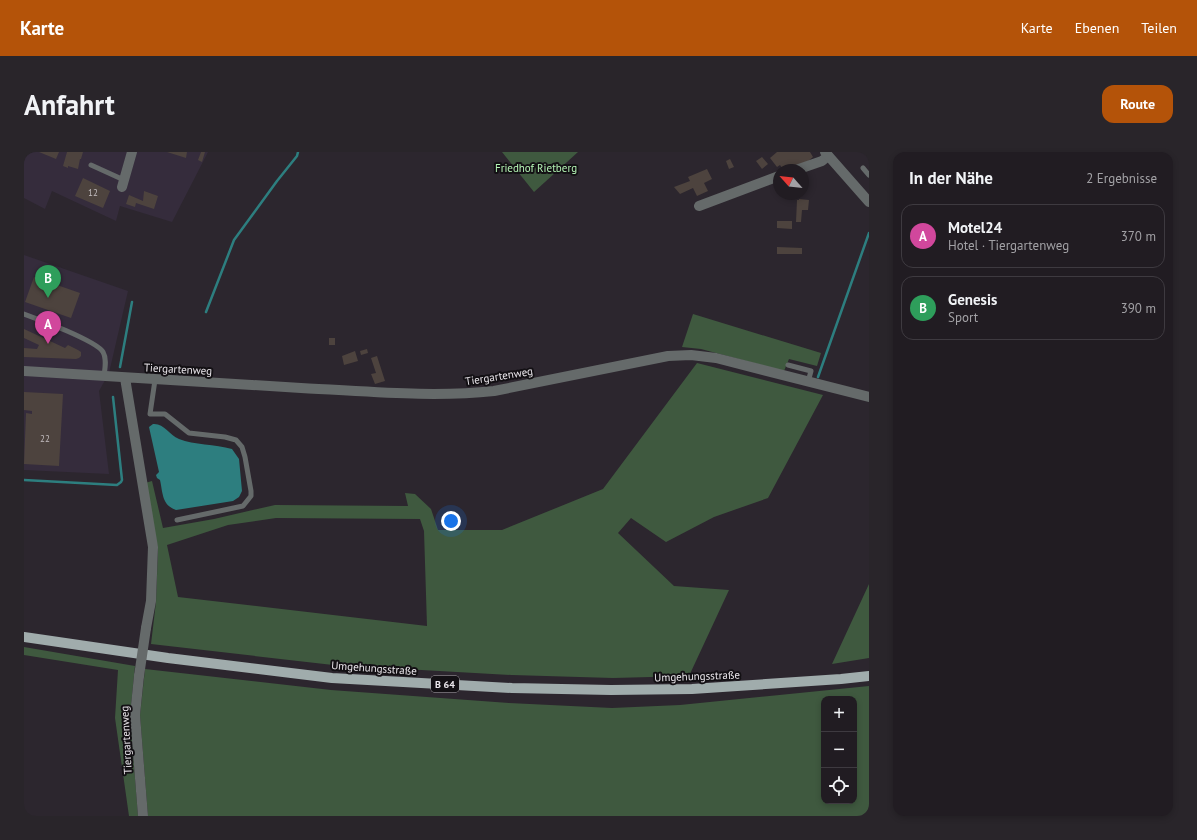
<!DOCTYPE html>
<html lang="de">
<meta charset="utf-8">
<style>
body{margin:0;font-family:"PT Sans",sans-serif;background:#29252a;color:#f1f3f6}
.controls{position:absolute;right:12px;bottom:12px;display:grid;overflow:hidden;border-radius:8px;box-shadow:0 2px 6px #0003}
.controls button{width:36px;height:36px;display:grid;place-items:center;padding:0;border:0;border-bottom:1px solid #3e3a40;background:#211c22;color:#f1f3f6;font:20px sans-serif}
.compass{position:absolute;left:749px;top:12px;width:36px;height:36px;border-radius:50%;background:#211c22;box-shadow:0 2px 6px #0003;rotate:297deg}
.you{position:absolute;left:427px;top:369px;width:14px;height:14px;margin:-10px;border:3px solid #fff;border-radius:50%;background:#1a73e8;box-shadow:0 0 0 6px #1a73e833}
.badge{display:grid;place-items:center;width:26px;height:26px;border-radius:50%;background:#b45309;color:#fff;font-size:13px;font-weight:700}
.pin{position:absolute;translate:-50% -33px;filter:drop-shadow(0 1px 2px #0008)}
.pin::after{content:'';position:absolute;top:21px;width:14px;height:12px;background:inherit;clip-path:polygon(0 0,100% 0,50% 100%)}
.list{margin:0;padding:0;list-style:none}
h2{display:flex;justify-content:space-between;align-items:center;height:52px;margin:0;padding:0 16px;font-size:17px}
h2 small{font-size:13px;font-weight:400;color:#a2a1a5}
.list li{display:grid;grid-template-columns:26px 1fr auto;gap:12px;align-items:center;box-sizing:border-box;height:64px;margin:0 8px 8px;padding:0 8px;border:1px solid #3e3a40;border-radius:12px}
.list b{display:block;font-size:15px;white-space:nowrap}
.list p{margin:0;font-size:13px;white-space:nowrap;color:#a2a1a5}
.list em{font-size:13px;font-style:normal;color:#a2a1a5}
.icon{flex:none;width:22px;height:22px;fill:none;stroke:currentColor;stroke-width:2;stroke-linecap:round;stroke-linejoin:round}
.map{position:relative;flex:none;width:845px;height:664px;overflow:hidden;border-radius:12px}
header{display:flex;align-items:center;gap:24px;box-sizing:border-box;height:56px;padding:0 20px;background:#b45309;color:#fff}
header strong{font-size:19px}
nav{display:flex;gap:22px;margin-inline-start:auto;font-size:14px}
.intro{display:flex;align-items:center;justify-content:space-between;box-sizing:border-box;height:96px;padding:0 24px}
h1{margin:0;font-size:28px}
.button{padding:10px 18px;border-radius:12px;background:#b45309;color:#fff;font-size:14px;font-weight:700}
main{display:flex;gap:24px;padding:0 24px}
aside{flex:1;background:#211c22;border-radius:12px;box-shadow:0 2px 6px #0003}
.map>svg:first-child{display:block}
</style>
<header>
<strong>Karte</strong>
<nav><a>Karte</a><a>Ebenen</a><a>Teilen</a></nav>
</header>
<div class="intro"><h1>Anfahrt</h1><a class="button">Route</a></div>
<main>
<div class="map">
<svg width="845" height="664" viewBox="0 0 845 664">
<rect width="100%" height="100%" fill="#2c262e"/>
<path fill="#352c3c" d="M0,0H184L148,70L96,54L92,69L28,39L21,57L0,46Z
M0,103L104,139L85,221L75,239L85,322L0,318Z"/>
<path fill="#3f593f" fill-rule="evenodd" d="M478,0H554L510,40Z
M669,162L797,201L793,214L765,207L760,219L677,197L658,195Z
M673,211L799,243L744,346L690,365L642,390L607,366L594,381L650,434L705,438L665,524L589,526L488,523L309,513L127,492L132,450L134,397L121,331L128,329L139,376L190,367L251,353L384,354L381,341L391,342L407,357L414,378H478L579,337ZM252,366L396,367L400,379L403,474L154,445L143,393L204,373Z
M845,432V506L808,512Z
M0,495L111,514L106,563L114,664H105L91,566L94,518L0,503Z
M121,517L307,538L485,551L588,556L656,553L845,534V664H124L116,563ZM800,547H830V649H800Z"/>
<path fill="#2d7e7f" d="M129,272C140,271 145,283 155,287C170,293 191,292 208,297L215,307L218,339L215,345L209,349L152,358C138,353 139,342 136,328L133,326L132,323L135,320L125,275Z"/>
<g fill="none" stroke-linecap="round" stroke-linejoin="round">
<path stroke="#2d7e7f" stroke-width="2.5" d="M182,160L210,88L253,29L273,4L274,0
M96,215L108,150
M794,225L845,81
M0,328L93,333L97,330L98,328L89,245"/>
</g>
<path fill="#4d433e" d="M15,0H35L32,7Z
M43,0H59L57,7H56L54,17L44,14V16L39,14Z
M143,0H163L162,6Z
M177,0H181L178,10L174,8Z
M753,0H786L789,5L782,11L767,18H756L761,16L760,15L758,16L756,13L753,15L746,6Z
M738,5L744,12L738,17L732,9Z
M706,7L710,15L705,17L702,9Z
M683,17L688,27L680,31L684,39L673,44L669,36L656,42L650,35L666,29L664,25Z
M59,26L86,39L79,56L51,44Z
M120,39L134,44L130,57L112,51L111,55L102,52L105,43L119,49Z
M775,47L785,48L784,58H778L777,70H772L773,48H775Z
M753,69H768V77L753,76Z
M753,95L778,96V102H753Z
M10,125L56,141L47,166L1,150Z
M0,177L41,196L44,193L54,198L57,200V204L55,206L52,207L0,205V196L13,197L15,193L0,186Z
M305,186H311V193H305Z
M343,197L344,201L337,203L336,199Z
M331,199L334,209L320,213L318,204Z
M353,204L361,229L351,232L347,222L352,221L347,206Z
M0,240L39,242L35,314L0,312L2,261L8,262V259L0,258Z"/>
<g fill="none" stroke-linecap="round" stroke-linejoin="round">
<path stroke="#656a6a" stroke-width="5" d="M67,13L100,28
M839,16L845,23
M0,162C14,167 73,189 79,200C83,207 81,216 80,224
M764,213L787,219L784,230
M131,228L126,262H141L165,281L201,285L212,288L218,295L221,305L227,339V344L219,354L153,368"/>
<path stroke="#656a6a" stroke-width="10" d="M772,18L798,9L804,4
M98,35L108,0
M675,54L755,24
M0,219C92,225 185,230 277,236C341,239 407,246 470,239L644,204L667,203L692,206L845,245
M101,226L129,395L127,449L122,476
M115,524L111,563L119,664"/>
<path stroke="#656a6a" stroke-width="10" d="M801,0L845,50"/>
<path stroke="#a0acac" stroke-width="10" d="M0,485L144,506L308,526L488,536L587,538L668,537L817,527L845,524"/>
<path stroke="#656a6a" stroke-width="10" d="M115,524L122,476"/>
</g>
<g text-anchor="middle" stroke-width="4" stroke-linejoin="round" paint-order="stroke">
<g font-size="9" fill="#c4bec0">
<text x="69" y="44">12</text>
<text x="21" y="290">22</text>
</g>
<rect fill="#131014" stroke="#aaa6ab" stroke-width="1" x="407" y="524" width="28" height="16" rx="3"/>
<g font-size="10" font-weight="bold" fill="#ebe7ec">
<text x="421" y="536">B 64</text>
</g>
<g font-size="11" fill="#b5f5b5" stroke="#131014">
<text x="512" y="20">Friedhof Rietberg</text>
</g>
<g font-size="11" fill="#ebe7ec" stroke="#131014">
<text transform="translate(154 217) rotate(3)" y="4">Tiergartenweg</text>
<text transform="translate(475 224) rotate(-9)" y="4">Tiergartenweg</text>
<text transform="translate(350 516) rotate(4)" y="4">Umgehungsstraße</text>
<text transform="translate(673 524) rotate(-2)" y="4">Umgehungsstraße</text>
<text transform="translate(102 588) rotate(-93)" y="4">Tiergartenweg</text>
</g>
</g>
</svg>
<div class="controls">
<button>+</button>
<button>−</button>
<button><svg class="icon" aria-label="locate" viewBox="0 0 24 24"><circle cx="12" cy="12" r="6"/><path d="M12 2v4M12 18v4M2 12h4M18 12h4"/></svg></button>
</div>
<svg class="compass" viewBox="-18 -18 36 36"><path d="M0-13l5 13h-10z" fill="#e53935"/><path d="M0 13l5-13h-10z" fill="#a2a1a5"/></svg>
<div class="you"></div>
<div class="pin badge" style="left:24px;top:192px;background:#d1479c">A</div>
<div class="pin badge" style="left:24px;top:146px;background:#2e9e5b">B</div>
</div>
<aside>
<h2>In der Nähe<small>2 Ergebnisse</small></h2>
<ul class="list">
<li><span class="badge" style="background:#d1479c">A</span><div><b>Motel24</b><p>Hotel · Tiergartenweg</p></div><em>370 m</em></li>
<li><span class="badge" style="background:#2e9e5b">B</span><div><b>Genesis</b><p>Sport</p></div><em>390 m</em></li>
</ul>
</aside>
</main>
